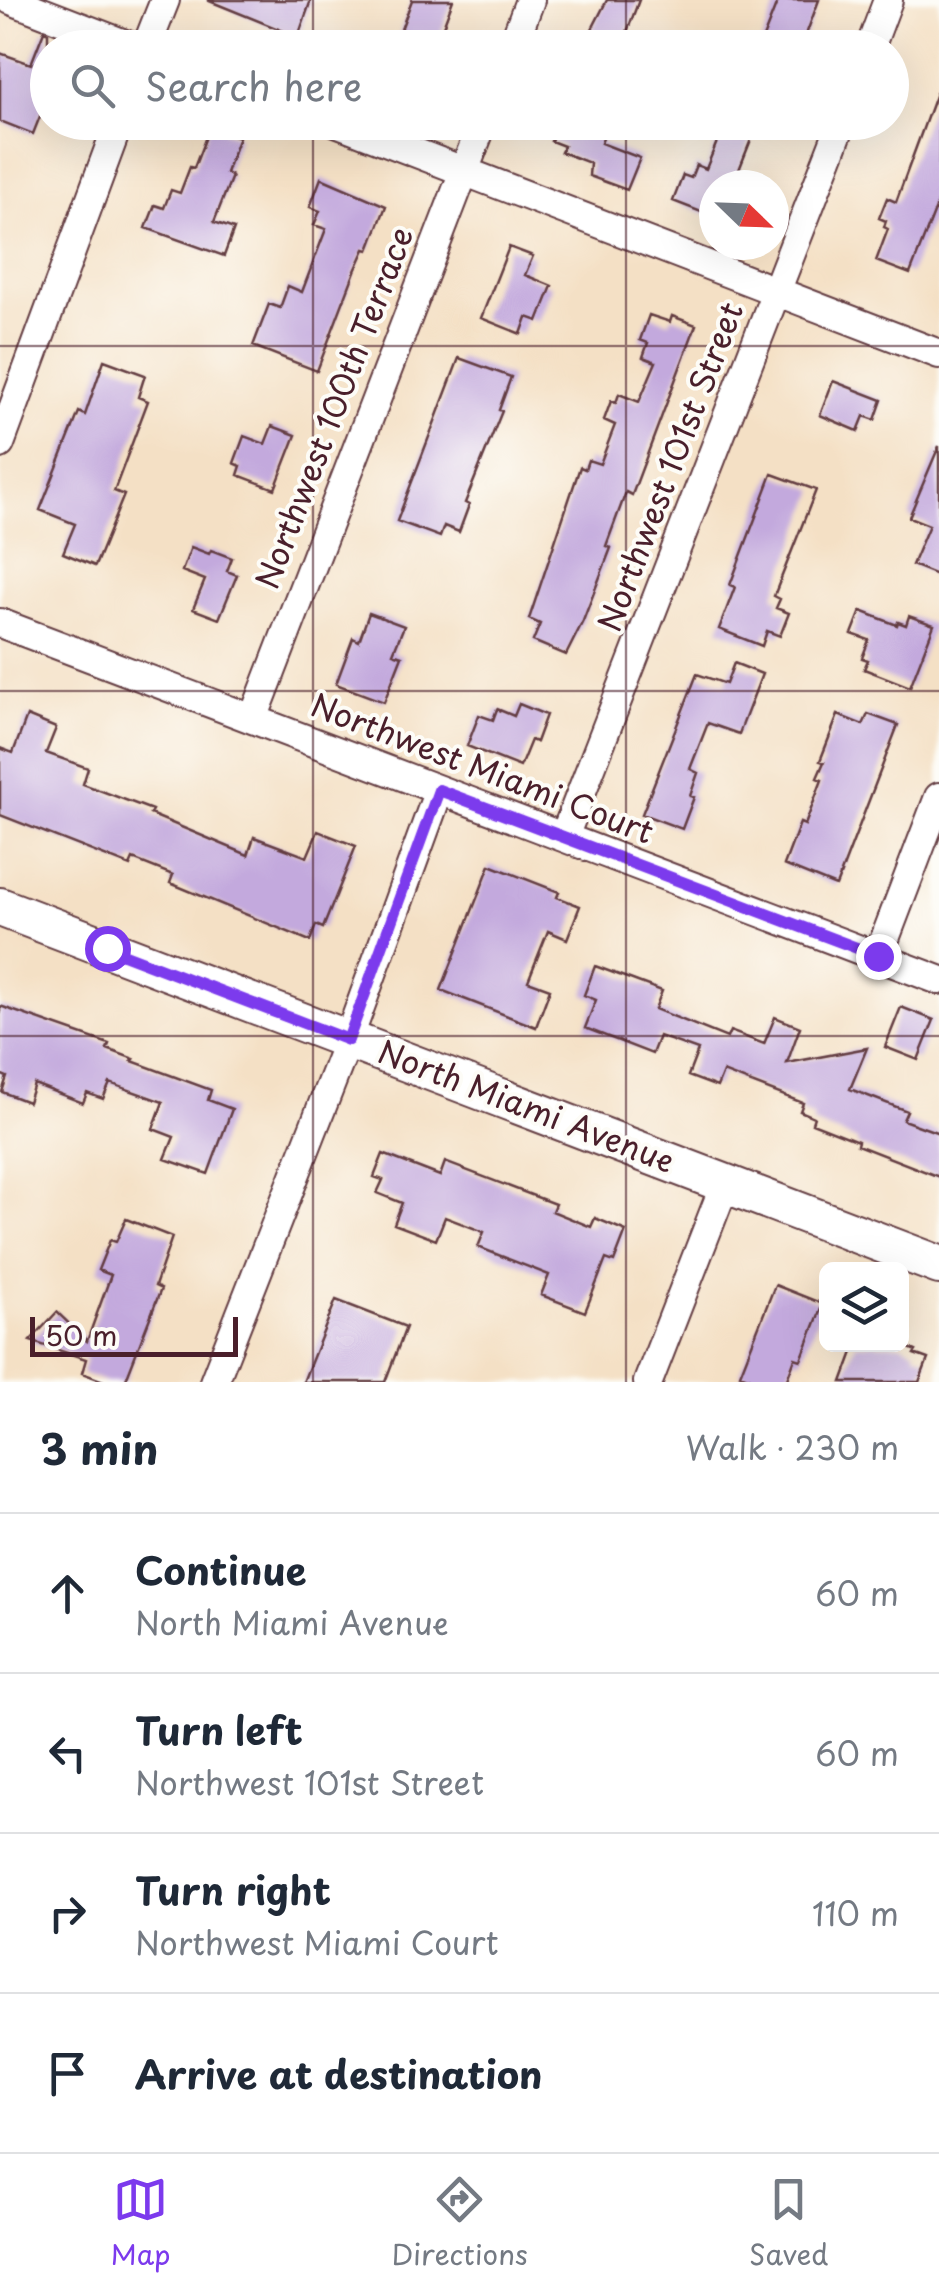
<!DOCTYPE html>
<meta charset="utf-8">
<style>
body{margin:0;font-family:"Playpen Sans",sans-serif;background:#f6f6f7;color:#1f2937}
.controls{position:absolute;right:30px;bottom:30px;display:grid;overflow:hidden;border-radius:15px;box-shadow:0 10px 40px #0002}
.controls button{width:90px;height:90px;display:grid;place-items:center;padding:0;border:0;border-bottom:2px solid #e0e1e3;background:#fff;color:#1f2937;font:50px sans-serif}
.compass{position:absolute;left:699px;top:170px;width:90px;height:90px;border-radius:50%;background:#fff;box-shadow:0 10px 40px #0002;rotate:113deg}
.scale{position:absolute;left:30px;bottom:25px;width:208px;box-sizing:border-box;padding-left:10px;border:5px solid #4a1f2b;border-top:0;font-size:28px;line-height:35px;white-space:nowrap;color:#4a1f2b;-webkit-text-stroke:8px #fdfcf7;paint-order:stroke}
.stop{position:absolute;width:30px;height:30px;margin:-22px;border:8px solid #7c3aed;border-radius:50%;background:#fff}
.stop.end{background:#7c3aed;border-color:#fff;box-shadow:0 2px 10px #0008}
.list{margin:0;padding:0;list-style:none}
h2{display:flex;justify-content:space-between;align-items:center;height:130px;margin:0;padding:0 40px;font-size:42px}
h2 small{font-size:32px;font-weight:400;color:#747a83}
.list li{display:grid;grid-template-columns:65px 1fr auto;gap:30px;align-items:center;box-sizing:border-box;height:160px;padding:0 40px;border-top:2px solid #e0e1e3}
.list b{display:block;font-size:38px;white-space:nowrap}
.list p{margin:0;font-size:32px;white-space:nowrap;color:#747a83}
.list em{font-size:32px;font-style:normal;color:#747a83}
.icon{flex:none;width:55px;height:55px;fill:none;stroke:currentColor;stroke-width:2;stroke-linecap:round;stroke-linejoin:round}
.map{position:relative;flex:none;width:939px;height:1382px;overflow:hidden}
.search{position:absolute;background:#fff;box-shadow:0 10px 40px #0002;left:30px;right:30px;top:30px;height:110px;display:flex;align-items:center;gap:25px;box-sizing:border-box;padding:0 35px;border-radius:55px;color:#747a83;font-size:38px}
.sheet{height:770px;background:#fff}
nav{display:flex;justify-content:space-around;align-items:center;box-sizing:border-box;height:140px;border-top:2px solid #e0e1e3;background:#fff;font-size:28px;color:#747a83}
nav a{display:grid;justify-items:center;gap:5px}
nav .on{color:#7c3aed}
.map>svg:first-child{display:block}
</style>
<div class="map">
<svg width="939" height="1382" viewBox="0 0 939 1382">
<rect width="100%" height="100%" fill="#fdfcf7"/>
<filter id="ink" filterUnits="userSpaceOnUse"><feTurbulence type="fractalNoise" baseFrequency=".01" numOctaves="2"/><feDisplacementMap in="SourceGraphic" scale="20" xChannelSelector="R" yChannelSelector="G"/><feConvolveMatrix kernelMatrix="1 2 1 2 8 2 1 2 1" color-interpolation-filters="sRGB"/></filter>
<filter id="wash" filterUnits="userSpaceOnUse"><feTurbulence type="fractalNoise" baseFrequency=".0048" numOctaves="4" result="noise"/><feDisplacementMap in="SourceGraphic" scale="40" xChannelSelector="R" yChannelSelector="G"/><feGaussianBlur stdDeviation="2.25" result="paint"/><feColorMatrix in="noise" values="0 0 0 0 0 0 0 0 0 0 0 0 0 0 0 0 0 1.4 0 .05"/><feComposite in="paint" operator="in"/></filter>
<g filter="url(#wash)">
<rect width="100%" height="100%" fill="#f4e0c5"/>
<g id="blocks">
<path fill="#c3a9dd" d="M207,0H311L298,37Z
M412,0H453L435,48H394Z
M607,0H639L621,48H588L592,38L588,37Z
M778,0H819L801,48H759Z
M44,31L48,33V96L33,134L0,121V53L31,64Z
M936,93H939V200L910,274L876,261L888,229L884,227L886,221L879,218L887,198L896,202Z
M558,122H610L601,143L640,158L627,190L589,176L590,163L561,152L564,146L551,141Z
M725,122H758L733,185H714V217L673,201L683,175L691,178L696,165L706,169Z
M210,126L239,137L226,173L232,176L214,222L234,229L224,256L146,228L155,205L164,208L171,190L180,193L190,167L194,168Z
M321,178L386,206L369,250L365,249L355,271L317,371L253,346L269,304L280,308L288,286L302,292L326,229L314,225L320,211L310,207Z
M509,247L533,256L525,275L552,286L538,321L527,317L521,334L481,318Z
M649,315L670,322L672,316L696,325L632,495L626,492L606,546L611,548L583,621L566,655L533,641L540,624L529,619L580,467L585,469L588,460L600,464L615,425L604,420L611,401L616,403L619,394L639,402L656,362L643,357L648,343L640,340Z
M459,358L511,377L499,410L502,411L465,503L469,505L459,532L444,526L440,537L397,521Z
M104,360L145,375L138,397L148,401L114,491L124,495L95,566L63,553L75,524L40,510L79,412L85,415Z
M833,381L882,400L875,420L864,416L858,431L820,415Z
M272,426L296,435L275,489L238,475L241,466L234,463L244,436L265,444Z
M939,446V576L912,565L929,525L909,517Z
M772,474L816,490L774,596L780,599L776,608L789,613L780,636L767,631L762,646L719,629L735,587L730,585Z
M191,547L209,554L211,550L232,558L227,571L237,575L219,619L193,609L205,580L182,571Z
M861,611L897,625L898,622L906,625L909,616L934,625L910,687L864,669L868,660L862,658L869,640L852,634Z
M369,613L404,626L393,653L402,656L384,702L336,684L353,638L359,641Z
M734,663L762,674L739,734L708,723L690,769L698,773L690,796L694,797L682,829L642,814L697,674L726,684Z
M519,704L546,715L536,742L531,740L520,767L467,746L479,715L493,720L497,709L514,716Z
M868,714L898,725L836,886L784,865L800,823L805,825L822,780L817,778L824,762L820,761L838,715L863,725Z
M27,716L56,728L46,753L88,768L83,784L152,810L150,814L248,855L254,837L307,857L318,831L356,846L323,928L316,925L310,941L170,883L173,875L133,859L130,866L0,815V748L13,753Z
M490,865L559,892L557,897L580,906L567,939L548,931L528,981L550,989L536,1027L441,990Z
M595,966L662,991L655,1009L727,1038L730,1031L764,1044L775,1017L800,1027L787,1063L867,1048L850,1089L907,1111L903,1120L939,1133V1177L857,1145L858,1141L812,1123L814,1117L800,1111L803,1103L723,1072L717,1087L688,1076L698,1050L659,1036L652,1054L585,1028L596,1000L584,995Z
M0,1006L109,1044L107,1049L134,1059L132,1061L211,1090L208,1100L232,1109L208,1174L165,1159L174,1137L153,1129L163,1102L110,1083L103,1099L87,1093L83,1103L34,1084L28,1102L2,1092L7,1077L0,1074Z
M901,1007L934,1020L918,1060L885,1047Z
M383,1154L440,1176L445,1162L555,1204L552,1211L591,1227L595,1218L626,1231L614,1262L606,1259L585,1312L541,1295L549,1275L478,1247L484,1232L445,1217L436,1240L394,1224L402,1203L377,1193L383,1180L374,1177Z
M126,1219L172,1237L155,1286L161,1289L125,1382H106L82,1373L86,1359L30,1341L57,1312L87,1341L111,1275L98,1270L110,1240L116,1242Z
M775,1285L823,1304L801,1360L795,1358L786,1382H760L740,1374Z
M336,1300L406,1327L385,1382H303Z
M856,1344H900L916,1351L914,1354L928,1359L919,1382H842Z"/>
</g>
</g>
<g filter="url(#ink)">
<use href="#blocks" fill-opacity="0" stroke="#643c42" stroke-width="2.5"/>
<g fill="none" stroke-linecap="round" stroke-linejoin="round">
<g stroke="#643c42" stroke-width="32">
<path id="street" d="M11,0L135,48
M146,48L165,0
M512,48L530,0
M870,48L888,0
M336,122L939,354
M0,444L119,122
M0,623L939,980
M253,719L483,122
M564,837L842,122
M878,957L939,797
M214,1382L348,1040L439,790
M648,1382L725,1184"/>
</g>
<g stroke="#643c42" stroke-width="42">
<path id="secondary" d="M0,907L939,1265"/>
</g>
<use href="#street" stroke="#fff" stroke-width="28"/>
<use href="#secondary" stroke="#fff" stroke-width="38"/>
</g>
</g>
<g fill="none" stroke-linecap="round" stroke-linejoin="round" filter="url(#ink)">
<path stroke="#7c3aed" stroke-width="12" d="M107,948L348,1040L439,790L878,956"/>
</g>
<path fill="none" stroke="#4a1f2b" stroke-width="2.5" stroke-opacity="0.55" d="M313,0V48M626,0V48M313,122V1382M626,122V1382M0,346H939M0,691H939M0,1036H939"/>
<g text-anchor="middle" stroke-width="8" stroke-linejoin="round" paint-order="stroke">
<g font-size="32" fill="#4a1f2b" stroke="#fdfcf7">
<text transform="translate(335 408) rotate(-69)" y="11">Northwest 100th Terrace</text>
<text transform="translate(671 467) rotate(-69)" y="11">Northwest 101st Street</text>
<text transform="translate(482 769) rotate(21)" y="11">Northwest Miami Court</text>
<text transform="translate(526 1107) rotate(21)" y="11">North Miami Avenue</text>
</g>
</g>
</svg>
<div class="controls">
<button><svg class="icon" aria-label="layers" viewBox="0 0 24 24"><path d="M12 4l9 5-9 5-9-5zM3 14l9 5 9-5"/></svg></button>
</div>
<svg class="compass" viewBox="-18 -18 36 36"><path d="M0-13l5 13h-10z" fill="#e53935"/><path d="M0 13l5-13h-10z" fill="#747a83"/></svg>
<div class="scale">50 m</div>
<div class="stop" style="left:107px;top:948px"></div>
<div class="stop end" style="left:878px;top:956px"></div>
<div class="search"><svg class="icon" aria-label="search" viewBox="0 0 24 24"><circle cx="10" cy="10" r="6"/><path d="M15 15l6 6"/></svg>Search here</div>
</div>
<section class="sheet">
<h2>3 min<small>Walk · 230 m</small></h2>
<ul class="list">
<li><svg class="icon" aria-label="ahead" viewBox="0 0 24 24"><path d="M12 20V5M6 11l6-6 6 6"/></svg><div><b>Continue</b><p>North Miami Avenue</p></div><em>60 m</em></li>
<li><svg class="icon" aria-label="left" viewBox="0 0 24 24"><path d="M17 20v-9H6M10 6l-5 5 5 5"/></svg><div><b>Turn left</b><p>Northwest 101st Street</p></div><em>60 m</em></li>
<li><svg class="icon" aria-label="right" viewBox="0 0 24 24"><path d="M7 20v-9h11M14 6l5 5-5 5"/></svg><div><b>Turn right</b><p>Northwest Miami Court</p></div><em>110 m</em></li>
<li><svg class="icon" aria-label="arrive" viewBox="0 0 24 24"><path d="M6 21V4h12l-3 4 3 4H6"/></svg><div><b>Arrive at destination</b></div></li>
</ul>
</section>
<nav>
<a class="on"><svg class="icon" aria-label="map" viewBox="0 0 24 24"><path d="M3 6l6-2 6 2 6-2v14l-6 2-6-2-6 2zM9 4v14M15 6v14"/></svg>Map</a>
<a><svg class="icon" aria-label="directions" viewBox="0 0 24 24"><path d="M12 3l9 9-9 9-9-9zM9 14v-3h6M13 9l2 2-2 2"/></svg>Directions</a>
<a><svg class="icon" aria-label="saved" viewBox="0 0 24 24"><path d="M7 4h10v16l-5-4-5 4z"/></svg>Saved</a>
</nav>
